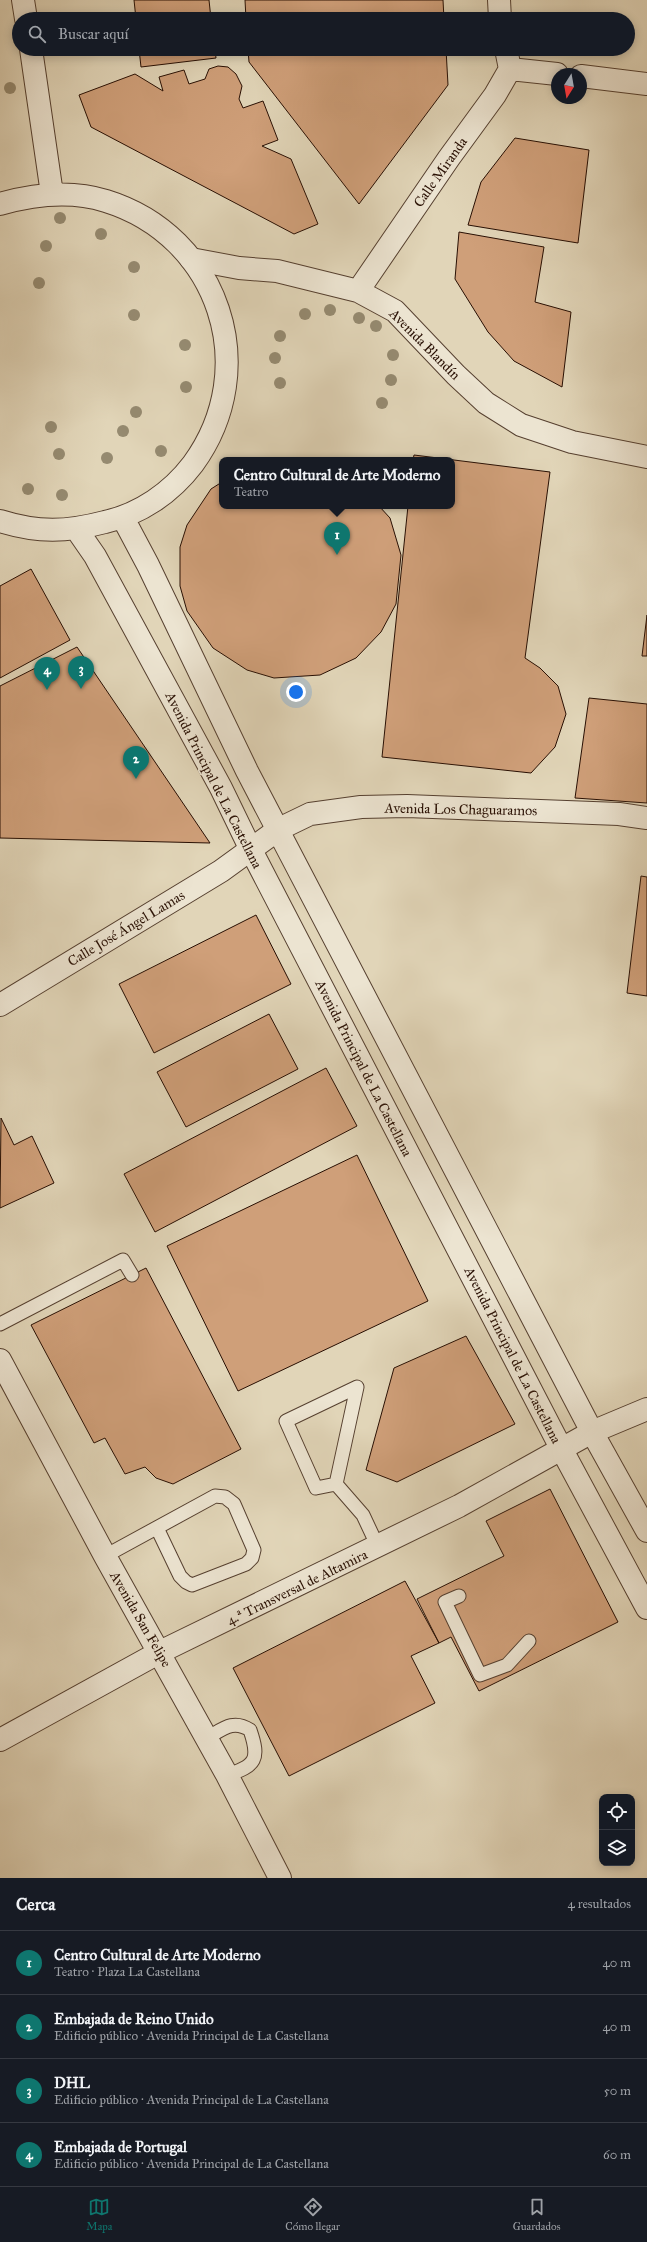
<!DOCTYPE html>
<html lang="es">
<meta charset="utf-8">
<style>
body{margin:0;font-family:"IM FELL Great Primer",serif;background:#20242c;color:#f1f3f6}
.controls{position:absolute;right:12px;bottom:12px;display:grid;overflow:hidden;border-radius:8px;box-shadow:0 2px 10px #0003}
.controls button{width:36px;height:36px;display:grid;place-items:center;padding:0;border:0;border-bottom:1px solid #363941;background:#171b24;color:#f1f3f6;font:20px sans-serif}
.compass{position:absolute;left:551px;top:68px;width:36px;height:36px;border-radius:50%;background:#171b24;box-shadow:0 2px 10px #0003;rotate:191deg}
.you{position:absolute;left:296px;top:692px;width:14px;height:14px;margin:-10px;border:3px solid #fff;border-radius:50%;background:#1a73e8;box-shadow:0 0 0 6px #1a73e833}
.badge{display:grid;place-items:center;width:26px;height:26px;border-radius:50%;background:#0f766e;color:#fff;font-size:13px;font-weight:700}
.pin{position:absolute;translate:-50% -33px;filter:drop-shadow(0 1px 2px #0008)}
.pin::after{content:'';position:absolute;top:21px;width:14px;height:12px;background:inherit;clip-path:polygon(0 0,100% 0,50% 100%)}
.popup{position:absolute;left:219px;top:457px;width:236px;height:52px;box-sizing:border-box;display:grid;place-content:center;border-radius:8px;background:#171b24;filter:drop-shadow(0 1px 3px #0005);font-size:13px;white-space:nowrap;color:#9ea1a6}
.popup b{font-size:15px;color:#f1f3f6}
.popup::after{content:'';position:absolute;left:50%;top:100%;margin-left:-8px;border:8px solid transparent;border-top-color:#171b24}
.list{margin:0;padding:0;list-style:none}
h2{display:flex;justify-content:space-between;align-items:center;height:52px;margin:0;padding:0 16px;font-size:17px}
h2 small{font-size:13px;font-weight:400;color:#9ea1a6}
.list li{display:grid;grid-template-columns:26px 1fr auto;gap:12px;align-items:center;box-sizing:border-box;height:64px;padding:0 16px;border-top:1px solid #363941}
.list b{display:block;font-size:15px;white-space:nowrap}
.list p{margin:0;font-size:13px;white-space:nowrap;color:#9ea1a6}
.list em{font-size:13px;font-style:normal;color:#9ea1a6}
.icon{flex:none;width:22px;height:22px;fill:none;stroke:currentColor;stroke-width:2;stroke-linecap:round;stroke-linejoin:round}
.map{position:relative;flex:none;width:647px;height:1878px;overflow:hidden}
.search{position:absolute;background:#171b24;box-shadow:0 2px 10px #0003;left:12px;right:12px;top:12px;height:44px;display:flex;align-items:center;gap:10px;box-sizing:border-box;padding:0 14px;border-radius:22px;color:#9ea1a6;font-size:15px}
.sheet{height:308px;background:#171b24}
nav{display:flex;justify-content:space-around;align-items:center;box-sizing:border-box;height:56px;border-top:1px solid #363941;background:#171b24;font-size:11px;color:#9ea1a6}
nav a{display:grid;justify-items:center;gap:2px}
nav .on{color:#0f766e}
.map>svg:first-child{display:block}
</style>
<div class="map">
<svg width="647" height="1878" viewBox="0 0 647 1878">
<rect width="100%" height="100%" fill="#e1d5b8"/>
<filter id="stains"><feTurbulence type="fractalNoise" baseFrequency=".005" numOctaves="4"/><feColorMatrix values="0 0 0 0 .2 0 0 0 0 .09 0 0 0 0 .02 0 0 0 .5 -.17"/></filter>
<radialGradient id="worn" r=".72"><stop offset=".6" stop-color="#630" stop-opacity="0"/><stop offset="1" stop-color="#630" stop-opacity=".3"/></radialGradient>
<path fill="#cf9f79" stroke="#280f03" d="M134,0H209L211,19H136Z
M245,0H443L444,19H246Z
M139,49H215L216,58L141,67Z
M248,49H446L448,85L359,204L249,62Z
M218,66L228,67L236,74L242,86L239,99L243,108L263,101L278,140L262,146L291,159L318,224L294,234L91,127L79,95L135,74L163,91L159,77L184,70L189,84L205,79L209,69Z
M515,138L589,150L578,243L468,225L481,182Z
M459,232L544,247L535,302L571,312L562,387L514,361L488,332L455,279Z
M414,455L550,472L525,658L540,668L558,686L566,714L555,747L531,773L382,757L408,506H452V460H413Z
M272,459H310L314,460H268Z
M222,482V506H379L390,518L401,555L396,604L381,632L356,658L320,675L274,678L247,670L213,648L187,611L180,586V547L187,525L211,489Z
M31,569L70,640L0,678V586Z
M647,615V656H642Z
M77,647L210,843L0,838V686Z
M589,698L647,704V803L575,798Z
M641,876L647,877V996L627,993Z
M256,915L291,984L154,1053L119,984Z
M269,1014L298,1069L186,1127L157,1072Z
M326,1068L357,1126L155,1232L124,1174Z
M1,1118L14,1145L32,1136L54,1183L0,1208Z
M357,1155L428,1301L238,1391L167,1246Z
M146,1268L241,1449L173,1484L156,1478L145,1467L125,1474L105,1438L94,1443L31,1325Z
M466,1336L515,1424L397,1482L366,1470L394,1368Z
M550,1489L618,1622L479,1691L451,1637L439,1643L417,1599L504,1556L486,1521Z
M405,1581L439,1643L411,1656L435,1703L289,1776L233,1668Z"/>
<g fill="none" stroke-linecap="round" stroke-linejoin="round">
<g stroke="#564030" stroke-width="15">
<path id="service" d="M0,1324L123,1260L132,1275
M357,1387L336,1484L316,1488L286,1421Z
M336,1484L363,1515L378,1547
M105,1556L215,1496L225,1497L234,1504L254,1550L252,1558L246,1564L192,1585L186,1582L180,1576L157,1528
M459,1596L445,1602L480,1675L507,1665L529,1641
M207,1738C223,1729 233,1719 250,1730C260,1759 256,1766 227,1775"/>
</g>
<g stroke="#564030" stroke-width="24">
<path id="minor" d="M499,0L500,19
M510,69L557,74
M581,76L647,84
M191,259L239,268L277,271L358,291L395,311L456,375L486,403L521,425L572,442L647,457
M358,291L449,158L495,95L510,69L506,49
M0,1005L221,871L279,829L310,814L361,807L407,806L619,814L647,818
M0,1360L105,1556L227,1775L280,1878
M0,1740L160,1652L459,1506L592,1432L647,1409"/>
</g>
<g stroke="#564030" stroke-width="24">
<path id="tertiary" d="M23,0L26,19
M31,49L52,194
M0,204C35,194 71,190 106,201C219,236 263,368 193,464C171,493 140,514 105,522C67,532 38,533 0,521
M123,518L148,565L247,771L592,1432L647,1531
M77,530L95,556L221,788L251,850L562,1450L647,1608"/>
</g>
<use href="#service" stroke="#ece4d1" stroke-width="13"/>
<use href="#minor" stroke="#ece4d1" stroke-width="22"/>
<use href="#tertiary" stroke="#ece4d1" stroke-width="22"/>
</g>
<g fill="#958a70">
<circle cx="10" cy="88" r="6"/>
<circle cx="60" cy="218" r="6"/>
<circle cx="101" cy="234" r="6"/>
<circle cx="46" cy="246" r="6"/>
<circle cx="134" cy="267" r="6"/>
<circle cx="39" cy="283" r="6"/>
<circle cx="330" cy="310" r="6"/>
<circle cx="305" cy="314" r="6"/>
<circle cx="134" cy="315" r="6"/>
<circle cx="359" cy="318" r="6"/>
<circle cx="376" cy="326" r="6"/>
<circle cx="280" cy="336" r="6"/>
<circle cx="185" cy="345" r="6"/>
<circle cx="393" cy="355" r="6"/>
<circle cx="275" cy="358" r="6"/>
<circle cx="391" cy="380" r="6"/>
<circle cx="280" cy="383" r="6"/>
<circle cx="186" cy="387" r="6"/>
<circle cx="382" cy="403" r="6"/>
<circle cx="136" cy="412" r="6"/>
<circle cx="51" cy="427" r="6"/>
<circle cx="123" cy="431" r="6"/>
<circle cx="161" cy="451" r="6"/>
<circle cx="59" cy="454" r="6"/>
<circle cx="107" cy="458" r="6"/>
<circle cx="28" cy="489" r="6"/>
<circle cx="62" cy="495" r="6"/>
</g>
<g text-anchor="middle" stroke-width="3.5" stroke-linejoin="round" paint-order="stroke">
<g font-size="14" fill="#280f03" stroke="#ece4d1">
<text transform="translate(440 172) rotate(-55)" y="5">Calle Miranda</text>
<text transform="translate(425 344) rotate(45)" y="5">Avenida Blandín</text>
<text transform="translate(214 780) rotate(63)" y="5">Avenida Principal de La Castellana</text>
<text transform="translate(461 809) rotate(1)" y="5">Avenida Los Chaguaramos</text>
<text transform="translate(126 928) rotate(-31)" y="5">Calle José Ángel Lamas</text>
<text transform="translate(364 1068) rotate(63)" y="5">Avenida Principal de La Castellana</text>
<text transform="translate(513 1355) rotate(63)" y="5">Avenida Principal de La Castellana</text>
<text transform="translate(297 1587) rotate(-26)" y="5">4.ª Transversal de Altamira</text>
<text transform="translate(141 1619) rotate(60)" y="5">Avenida San Felipe</text>
</g>
</g>
<rect width="100%" height="100%" filter="url(#stains)"/>
<rect width="100%" height="100%" fill="url(#worn)"/>
</svg>
<div class="controls">
<button><svg class="icon" aria-label="locate" viewBox="0 0 24 24"><circle cx="12" cy="12" r="6"/><path d="M12 2v4M12 18v4M2 12h4M18 12h4"/></svg></button>
<button><svg class="icon" aria-label="layers" viewBox="0 0 24 24"><path d="M12 4l9 5-9 5-9-5zM3 14l9 5 9-5"/></svg></button>
</div>
<svg class="compass" viewBox="-18 -18 36 36"><path d="M0-13l5 13h-10z" fill="#e53935"/><path d="M0 13l5-13h-10z" fill="#9ea1a6"/></svg>
<div class="you"></div>
<div class="pin badge" style="left:337px;top:555px">1</div>
<div class="popup"><b>Centro Cultural de Arte Moderno</b>Teatro</div>
<div class="pin badge" style="left:136px;top:779px">2</div>
<div class="pin badge" style="left:81px;top:689px">3</div>
<div class="pin badge" style="left:47px;top:690px">4</div>
<div class="search"><svg class="icon" aria-label="search" viewBox="0 0 24 24"><circle cx="10" cy="10" r="6"/><path d="M15 15l6 6"/></svg>Buscar aquí</div>
</div>
<section class="sheet">
<h2>Cerca<small>4 resultados</small></h2>
<ul class="list">
<li><span class="badge">1</span><div><b>Centro Cultural de Arte Moderno</b><p>Teatro · Plaza La Castellana</p></div><em>40 m</em></li>
<li><span class="badge">2</span><div><b>Embajada de Reino Unido</b><p>Edificio público · Avenida Principal de La Castellana</p></div><em>40 m</em></li>
<li><span class="badge">3</span><div><b>DHL</b><p>Edificio público · Avenida Principal de La Castellana</p></div><em>50 m</em></li>
<li><span class="badge">4</span><div><b>Embajada de Portugal</b><p>Edificio público · Avenida Principal de La Castellana</p></div><em>60 m</em></li>
</ul>
</section>
<nav>
<a class="on"><svg class="icon" aria-label="map" viewBox="0 0 24 24"><path d="M3 6l6-2 6 2 6-2v14l-6 2-6-2-6 2zM9 4v14M15 6v14"/></svg>Mapa</a>
<a><svg class="icon" aria-label="directions" viewBox="0 0 24 24"><path d="M12 3l9 9-9 9-9-9zM9 14v-3h6M13 9l2 2-2 2"/></svg>Cómo llegar</a>
<a><svg class="icon" aria-label="saved" viewBox="0 0 24 24"><path d="M7 4h10v16l-5-4-5 4z"/></svg>Guardados</a>
</nav>
